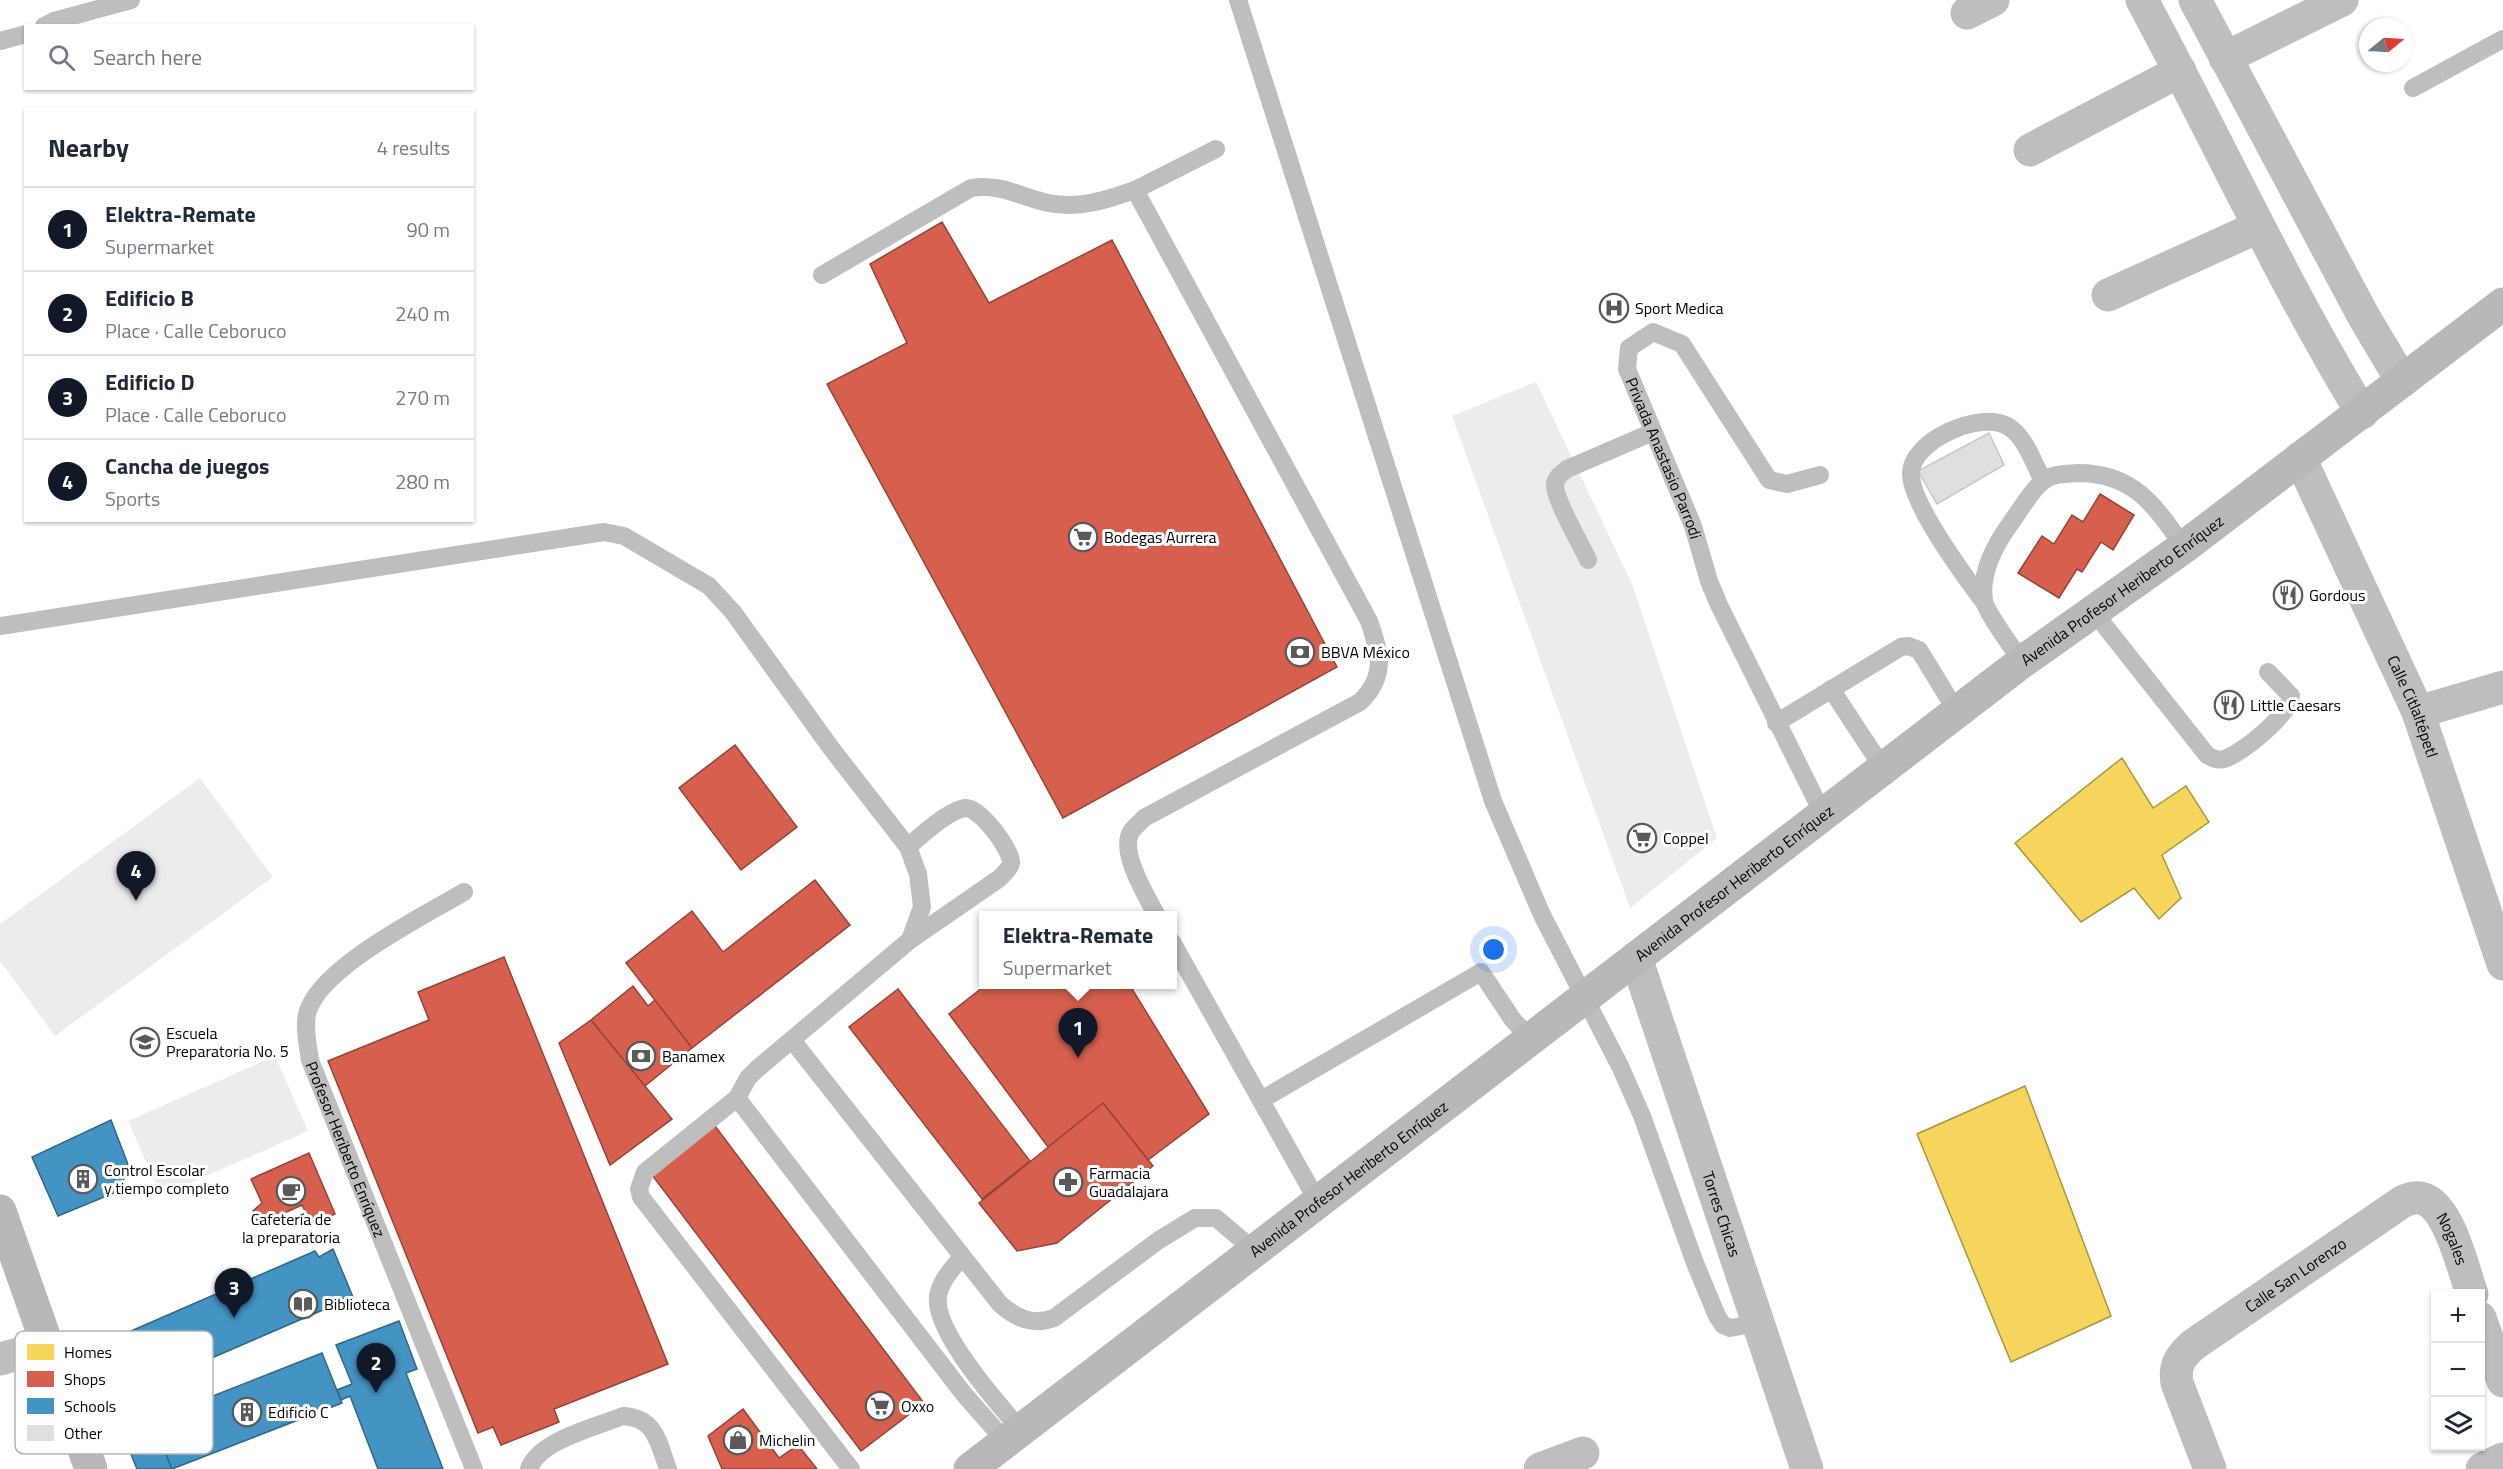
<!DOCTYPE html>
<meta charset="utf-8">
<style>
body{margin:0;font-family:"Titillium Web",sans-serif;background:#f6f6f7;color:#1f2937}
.controls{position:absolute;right:18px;bottom:18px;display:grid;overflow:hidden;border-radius:0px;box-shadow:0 2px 4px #0004}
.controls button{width:54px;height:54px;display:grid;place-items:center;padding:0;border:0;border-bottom:2px solid #e0e1e3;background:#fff;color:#1f2937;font:30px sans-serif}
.compass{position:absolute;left:2359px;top:18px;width:54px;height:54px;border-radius:50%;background:#fff;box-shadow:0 2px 4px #0004;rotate:72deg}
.you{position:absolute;left:1494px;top:950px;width:21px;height:21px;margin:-15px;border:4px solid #fff;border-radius:50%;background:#1a73e8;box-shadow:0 0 0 9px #1a73e833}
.badge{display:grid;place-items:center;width:39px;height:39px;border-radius:50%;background:#111827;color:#fff;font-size:20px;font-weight:700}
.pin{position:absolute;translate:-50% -50px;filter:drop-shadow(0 2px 3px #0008)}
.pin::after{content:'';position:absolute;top:32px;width:21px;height:18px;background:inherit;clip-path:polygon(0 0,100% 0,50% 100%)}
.popup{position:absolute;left:979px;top:911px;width:198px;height:78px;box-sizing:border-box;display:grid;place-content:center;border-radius:0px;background:#fff;filter:drop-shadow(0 2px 4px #0005);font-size:20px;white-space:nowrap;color:#747a83}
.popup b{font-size:22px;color:#1f2937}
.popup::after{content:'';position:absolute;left:50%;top:100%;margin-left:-12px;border:12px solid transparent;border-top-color:#fff}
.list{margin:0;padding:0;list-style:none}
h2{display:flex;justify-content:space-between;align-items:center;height:78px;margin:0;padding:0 24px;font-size:26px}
h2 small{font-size:20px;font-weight:400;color:#747a83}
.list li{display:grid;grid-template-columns:39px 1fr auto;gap:18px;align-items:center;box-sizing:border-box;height:84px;padding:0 24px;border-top:2px solid #e0e1e3}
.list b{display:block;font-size:22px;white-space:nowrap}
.list p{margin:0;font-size:20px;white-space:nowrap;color:#747a83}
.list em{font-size:20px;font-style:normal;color:#747a83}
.icon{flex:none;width:33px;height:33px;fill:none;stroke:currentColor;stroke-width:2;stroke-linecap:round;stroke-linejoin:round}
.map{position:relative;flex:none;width:2503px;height:1469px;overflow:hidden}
.search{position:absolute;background:#fff;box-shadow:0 2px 4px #0004;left:24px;top:24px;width:450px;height:66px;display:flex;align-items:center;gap:15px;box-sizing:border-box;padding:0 21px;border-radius:0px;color:#747a83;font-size:22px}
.panel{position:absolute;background:#fff;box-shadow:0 2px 4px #0004;left:24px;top:108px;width:450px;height:414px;border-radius:0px}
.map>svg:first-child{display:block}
</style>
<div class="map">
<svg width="2503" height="1469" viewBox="0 0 2503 1469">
<rect width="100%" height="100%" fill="#fff"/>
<path fill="#ececec" d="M1536,382L1632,584L1717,838L1630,908L1452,416Z
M200,778L273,877L55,1036L0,961V924Z
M275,1056L308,1131L161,1196L128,1121Z"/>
<path fill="#f6d55c" stroke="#ac9540" stroke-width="1.5" d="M2122,758L2153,808L2186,786L2209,822L2162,855L2181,898L2159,919L2134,888L2081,922L2015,843Z
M2025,1086L2111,1316L2011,1362L1917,1134Z"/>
<path fill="#d6604d" stroke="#964336" stroke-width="1.5" d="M942,222L989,303L1112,240L1337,667L1063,818L827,384L907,343L870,264Z
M2100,494L2134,515L2113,550L2101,542L2082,572L2077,569L2059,598L2018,573L2042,536L2054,544L2072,515L2083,522Z
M735,745L797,827L741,870L679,788Z
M815,880L850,925L692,1048L626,963L692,911L723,952Z
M504,957L668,1364L554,1409L559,1422L501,1445L493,1427L478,1433L328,1061L429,1020L418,992Z
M987,984H1129L1209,1114L1148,1160L1103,1103L1048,1147L949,1014Z
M633,986L648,1006L655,1000L692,1048L645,1086L591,1020Z
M898,989L1030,1161L982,1199L849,1027Z
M591,1020L672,1119L610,1165L559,1043Z
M1103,1103L1153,1166L1057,1243L1017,1251L979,1203Z
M715,1126L924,1403L861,1451L652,1175Z
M309,1153L335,1214L312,1225L302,1205L258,1225L253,1211L262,1203L251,1179Z
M743,1409L779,1458L798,1445L817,1469H722L708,1436Z"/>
<path fill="#4393c3" stroke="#2f6788" stroke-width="1.5" d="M111,1120L129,1167L119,1191L58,1216L32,1157Z
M333,1249L353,1297L135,1391L115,1338L315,1251L319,1257Z
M399,1321L417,1369L406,1373L443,1469H378L350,1396L341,1400L337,1390L352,1384L336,1345Z
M322,1353L342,1403L172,1469L152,1420Z
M152,1420L172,1469H137L122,1432Z"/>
<path fill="#dfdfdf" stroke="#c7c7c7" stroke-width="1.5" d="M1989,433L2004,465L1937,504L1918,471Z"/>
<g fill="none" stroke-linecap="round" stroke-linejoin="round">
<g stroke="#bebebe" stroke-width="18">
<path d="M1238,0L1493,801L1542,915L1620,1066L1642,1116L1695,1263L1717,1316L1723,1325L1730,1328L1759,1323"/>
<path d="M44,26L54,21L131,0"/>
<path d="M0,41L26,34"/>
<path d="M2413,88L2503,39"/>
<path d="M822,275L971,188C1000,183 1021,197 1048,203C1080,209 1106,200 1135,190"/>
<path id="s1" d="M1820,475L1787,484L1769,480L1682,344L1653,332L1629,348L1627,369L1693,526L1709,581L1719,605L1823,814"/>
<path d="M1588,560C1581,544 1554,499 1555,484C1556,477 1562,473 1567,469L1653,432"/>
<path d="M1984,602C1965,577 1912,505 1911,475C1909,441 1982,409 2009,427C2026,438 2034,464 2043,481"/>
<path d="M2093,611L2207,755C2212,758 2218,761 2224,759C2242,754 2290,714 2291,696L2268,672"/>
<path d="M0,626L604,532L624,536L709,586L733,612L831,748L908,847L918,874L922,907L910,940"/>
<path d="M2022,662C2015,651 1985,611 1984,600C1980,574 1995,545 2010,524C2019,512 2032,489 2043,481C2053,473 2067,474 2078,473C2134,473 2155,506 2184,547"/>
<path d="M1831,689L1883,768"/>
<path d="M1776,723L1901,647L1908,646L1919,650L1957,712"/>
<path id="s2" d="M464,892C424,916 318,968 307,1014C304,1028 308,1046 310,1060L474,1469"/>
<path d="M1157,916C1147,897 1119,852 1131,832C1134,827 1140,823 1144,818L1360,702C1387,676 1380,653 1369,621L1135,190L1216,149"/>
<path d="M1172,942L1318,1202"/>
<path d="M792,1040L1000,1304C1016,1318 1032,1326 1054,1318L1159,1240L1195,1218H1216L1255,1251"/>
<path d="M737,1098L963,1393L1006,1442"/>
<path d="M1261,1100L1481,972L1513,1020L1531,1039"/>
<path d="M962,1257C952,1269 941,1280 938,1296C933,1330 998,1404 1021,1430"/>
<path d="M529,1469C539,1440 596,1427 623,1416C656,1418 658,1442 668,1469"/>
<path d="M851,1469L641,1197L639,1189L645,1172L737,1098L748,1078L757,1069L910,940L1000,878C1004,873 1010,869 1011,863C1012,850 979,806 965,808C949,810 920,836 908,847"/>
</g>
<g stroke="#bebebe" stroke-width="33">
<path d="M2142,0C2216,137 2281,279 2362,413"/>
<path d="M2195,0L2364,317L2402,381"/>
<path d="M1967,13L1993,0"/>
<path d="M2225,58L2342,0"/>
<path d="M2030,150L2180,71"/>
<path d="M2108,295L2258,227"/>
<path id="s3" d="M2300,458L2418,712L2503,964"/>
<path d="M2418,712L2503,687"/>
<path id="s4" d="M1636,958L1807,1469"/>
<path d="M2480,1318L2503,1381"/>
<path d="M0,1359L48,1346"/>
<path d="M1540,1469L1583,1453"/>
<path id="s5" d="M2210,1469L2177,1383C2174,1365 2180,1357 2193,1345L2402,1202C2409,1199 2416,1196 2424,1199C2450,1209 2463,1269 2472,1294"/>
<path d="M2482,1469L2503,1459"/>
</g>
<g stroke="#b8b8b8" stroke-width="33">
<path d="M0,1211L91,1469"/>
<path id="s6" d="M970,1469L2022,662L2184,547L2503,304"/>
</g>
</g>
<defs>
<g id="hospital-ring" transform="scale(1.5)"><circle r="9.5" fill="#fff" stroke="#595959" stroke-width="1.5"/><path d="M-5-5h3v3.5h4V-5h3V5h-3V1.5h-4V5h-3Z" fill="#595959"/></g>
<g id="supermarket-ring" transform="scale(1.5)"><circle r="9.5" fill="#fff" stroke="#595959" stroke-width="1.5"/><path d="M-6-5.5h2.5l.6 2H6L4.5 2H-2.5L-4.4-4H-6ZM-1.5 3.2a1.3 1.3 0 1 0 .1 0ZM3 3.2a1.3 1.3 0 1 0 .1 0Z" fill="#595959"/></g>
<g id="restaurant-ring" transform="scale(1.5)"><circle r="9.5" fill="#fff" stroke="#595959" stroke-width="1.5"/><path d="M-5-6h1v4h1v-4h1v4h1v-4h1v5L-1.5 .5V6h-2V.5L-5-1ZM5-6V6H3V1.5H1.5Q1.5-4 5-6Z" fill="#595959"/></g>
<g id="bank-ring" transform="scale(1.5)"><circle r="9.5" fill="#fff" stroke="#595959" stroke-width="1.5"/><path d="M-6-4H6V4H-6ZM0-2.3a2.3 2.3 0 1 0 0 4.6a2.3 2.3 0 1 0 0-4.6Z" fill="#595959"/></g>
<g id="school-ring" transform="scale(1.5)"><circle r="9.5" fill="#fff" stroke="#595959" stroke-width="1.5"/><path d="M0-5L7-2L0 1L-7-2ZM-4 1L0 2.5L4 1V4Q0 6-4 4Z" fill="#595959"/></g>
<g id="building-ring" transform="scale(1.5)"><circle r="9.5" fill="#fff" stroke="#595959" stroke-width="1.5"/><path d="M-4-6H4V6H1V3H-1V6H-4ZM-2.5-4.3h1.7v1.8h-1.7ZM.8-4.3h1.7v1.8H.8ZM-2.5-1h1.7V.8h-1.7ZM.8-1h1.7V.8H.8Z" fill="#595959"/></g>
<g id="pharmacy-ring" transform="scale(1.5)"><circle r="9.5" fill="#fff" stroke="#595959" stroke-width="1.5"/><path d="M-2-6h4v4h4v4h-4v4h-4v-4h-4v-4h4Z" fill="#595959"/></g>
<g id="cafe-ring" transform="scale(1.5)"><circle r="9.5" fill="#fff" stroke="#595959" stroke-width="1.5"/><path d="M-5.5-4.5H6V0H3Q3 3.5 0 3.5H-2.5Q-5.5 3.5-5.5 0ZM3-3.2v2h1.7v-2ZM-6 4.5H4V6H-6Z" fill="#595959"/></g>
<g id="library-ring" transform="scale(1.5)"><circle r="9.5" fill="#fff" stroke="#595959" stroke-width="1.5"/><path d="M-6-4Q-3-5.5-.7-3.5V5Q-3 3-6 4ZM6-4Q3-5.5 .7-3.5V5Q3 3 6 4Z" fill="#595959"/></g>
<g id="shop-ring" transform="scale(1.5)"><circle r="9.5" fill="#fff" stroke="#595959" stroke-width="1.5"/><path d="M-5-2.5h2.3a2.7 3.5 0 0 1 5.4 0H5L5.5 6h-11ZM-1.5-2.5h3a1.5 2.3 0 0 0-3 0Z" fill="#595959"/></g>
</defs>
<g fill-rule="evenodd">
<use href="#hospital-ring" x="1614" y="308"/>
<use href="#supermarket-ring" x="1083" y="537"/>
<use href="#restaurant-ring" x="2288" y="595"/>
<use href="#bank-ring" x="1300" y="652"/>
<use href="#restaurant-ring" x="2229" y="705"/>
<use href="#supermarket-ring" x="1642" y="838"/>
<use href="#school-ring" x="145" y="1042"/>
<use href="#bank-ring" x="641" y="1056"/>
<use href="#building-ring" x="83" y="1179"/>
<use href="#pharmacy-ring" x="1068" y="1182"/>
<use href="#cafe-ring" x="291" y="1191"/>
<use href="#library-ring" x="303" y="1304"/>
<use href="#supermarket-ring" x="880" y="1406"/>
<use href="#building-ring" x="247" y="1412"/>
<use href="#shop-ring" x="738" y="1440"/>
</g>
<g text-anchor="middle" stroke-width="6" stroke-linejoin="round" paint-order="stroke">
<g font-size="16" fill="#000" stroke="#fff" text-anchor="start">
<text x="1635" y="314">Sport Medica</text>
<text x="1104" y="543">Bodegas Aurrera</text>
<text x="2309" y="601">Gordous</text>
<text x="1321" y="658">BBVA México</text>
<text x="2250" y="711">Little Caesars</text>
<text x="1663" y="844">Coppel</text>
<text x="166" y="1039">Escuela<tspan x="166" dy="18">Preparatoria No. 5</tspan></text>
<text x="662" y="1062">Banamex</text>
<text x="104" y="1176">Control Escolar<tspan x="104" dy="18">y tiempo completo</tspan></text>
<text x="1089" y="1179">Farmacia<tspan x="1089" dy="18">Guadalajara</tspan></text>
<text x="291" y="1225" text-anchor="middle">Cafetería de<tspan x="291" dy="18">la preparatoria</tspan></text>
<text x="324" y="1310">Biblioteca</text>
<text x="901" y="1412">Oxxo</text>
<text x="268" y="1418">Edificio C</text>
<text x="759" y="1446">Michelin</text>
</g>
<g font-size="16" fill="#000" stroke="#fff">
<text dy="6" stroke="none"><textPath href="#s1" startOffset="392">Privada Anastasio Parrodi</textPath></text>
<text dy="6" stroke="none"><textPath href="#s6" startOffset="1449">Avenida Profesor Heriberto Enríquez</textPath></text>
<text dy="6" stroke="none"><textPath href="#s3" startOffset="273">Calle Citlaltépetl</textPath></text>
<text dy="6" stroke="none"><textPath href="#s6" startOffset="963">Avenida Profesor Heriberto Enríquez</textPath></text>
<text dy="6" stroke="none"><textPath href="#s2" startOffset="345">Profesor Heriberto Enríquez</textPath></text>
<text dy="6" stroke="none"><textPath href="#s6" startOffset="477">Avenida Profesor Heriberto Enríquez</textPath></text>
<text dy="6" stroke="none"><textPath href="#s4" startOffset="270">Torres Chicas</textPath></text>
<text dy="6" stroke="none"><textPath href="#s5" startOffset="462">Nogales</textPath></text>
<text dy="6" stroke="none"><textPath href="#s5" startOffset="260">Calle San Lorenzo</textPath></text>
</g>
</g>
<rect x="15" y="1331" width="198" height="123" rx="9" fill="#fff" stroke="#b2b2b2" stroke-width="1.5"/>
<rect x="27" y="1344" width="27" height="16" fill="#f6d55c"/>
<rect x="27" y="1371" width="27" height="16" fill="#d6604d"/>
<rect x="27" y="1398" width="27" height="16" fill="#4393c3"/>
<rect x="27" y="1425" width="27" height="16" fill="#dfdfdf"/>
<g font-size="16" fill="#000">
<text x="64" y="1358">Homes</text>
<text x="64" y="1385">Shops</text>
<text x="64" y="1412">Schools</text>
<text x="64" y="1439">Other</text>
</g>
</svg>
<div class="controls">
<button>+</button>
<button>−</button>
<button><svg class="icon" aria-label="layers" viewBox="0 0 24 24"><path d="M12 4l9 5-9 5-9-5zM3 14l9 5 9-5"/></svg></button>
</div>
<svg class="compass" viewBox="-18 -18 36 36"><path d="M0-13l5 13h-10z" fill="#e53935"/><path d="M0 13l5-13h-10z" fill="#747a83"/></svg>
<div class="you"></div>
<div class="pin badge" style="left:1078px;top:1058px">1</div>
<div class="popup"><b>Elektra-Remate</b>Supermarket</div>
<div class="pin badge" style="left:376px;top:1393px">2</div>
<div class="pin badge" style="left:234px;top:1318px">3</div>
<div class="pin badge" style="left:136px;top:901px">4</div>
<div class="search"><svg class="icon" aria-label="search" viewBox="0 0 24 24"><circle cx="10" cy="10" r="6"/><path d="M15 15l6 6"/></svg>Search here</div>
<section class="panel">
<h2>Nearby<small>4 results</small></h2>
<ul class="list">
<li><span class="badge">1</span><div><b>Elektra-Remate</b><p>Supermarket</p></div><em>90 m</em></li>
<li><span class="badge">2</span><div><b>Edificio B</b><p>Place · Calle Ceboruco</p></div><em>240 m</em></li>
<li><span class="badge">3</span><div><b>Edificio D</b><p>Place · Calle Ceboruco</p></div><em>270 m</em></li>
<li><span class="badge">4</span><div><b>Cancha de juegos</b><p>Sports</p></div><em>280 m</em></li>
</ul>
</section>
</div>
